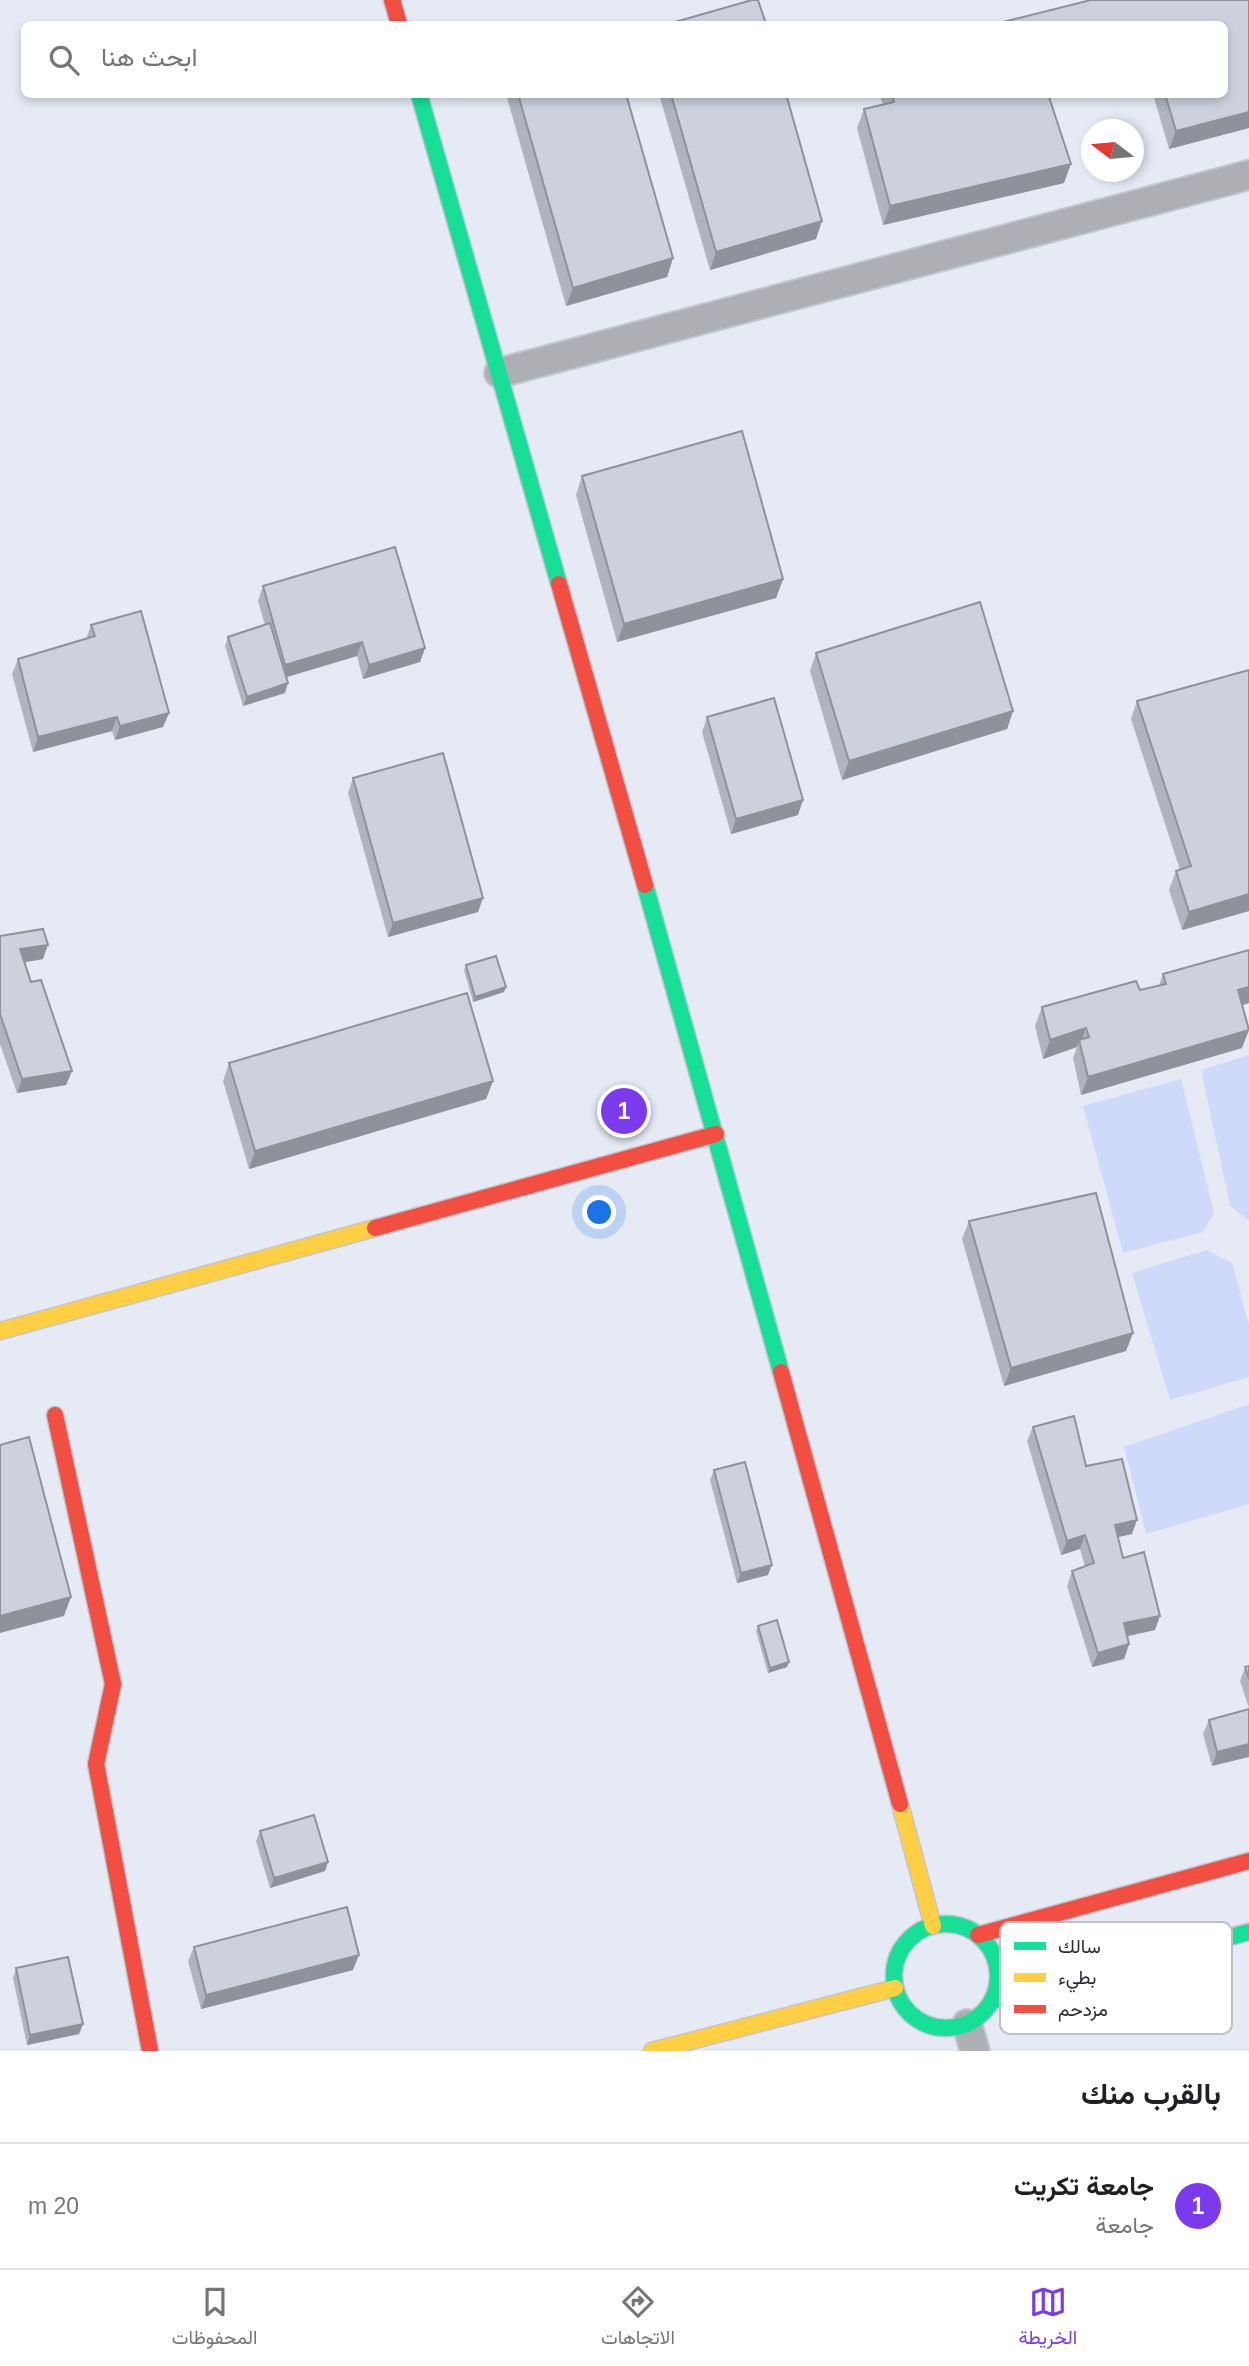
<!DOCTYPE html>
<html lang="ar">
<meta charset="utf-8">
<style>
body{margin:0;font-family:Helvetica,Vazirmatn,sans-serif;background:#f2f2f2;color:#202124;direction:rtl}
.compass{position:absolute;left:1081px;top:119px;width:63px;height:63px;border-radius:50%;background:#fff;box-shadow:0 4px 10px #0003;rotate:286deg}
.you{position:absolute;left:600px;top:1213px;width:24px;height:24px;margin:-18px;border:5px solid #fff;border-radius:50%;background:#1a73e8;box-shadow:0 0 0 10px #1a73e833}
.badge{display:grid;place-items:center;width:46px;height:46px;border-radius:50%;background:#7c3aed;color:#fff;font-size:23px;font-weight:700}
.pin{position:absolute;translate:-50% -50%;border:4px solid #fff;box-shadow:0 2px 7px #0006}
.list{margin:0;padding:0;list-style:none}
h2{display:flex;justify-content:space-between;align-items:center;height:91px;margin:0;padding:0 28px;font-size:30px}
h2 small{font-size:23px;font-weight:400;color:#757577}
.list li{display:grid;grid-template-columns:46px 1fr auto;gap:21px;align-items:center;box-sizing:border-box;height:126px;padding:0 28px;border-top:2px solid #e0e0e0}
.list b{display:block;font-size:26px;white-space:nowrap}
.list p{margin:0;font-size:23px;white-space:nowrap;color:#757577}
.list em{font-size:23px;font-style:normal;color:#757577}
.icon{flex:none;width:38px;height:38px;fill:none;stroke:currentColor;stroke-width:2;stroke-linecap:round;stroke-linejoin:round}
.map{position:relative;flex:none;width:1249px;height:2051px;overflow:hidden;direction:ltr}
.search{position:absolute;background:#fff;box-shadow:0 4px 10px #0003;left:21px;right:21px;top:21px;height:77px;display:flex;align-items:center;gap:18px;box-sizing:border-box;padding:0 24px;border-radius:10px;color:#757577;font-size:26px}
.sheet{height:217px;background:#fff}
nav{display:flex;justify-content:space-around;align-items:center;box-sizing:border-box;height:98px;border-top:2px solid #e0e0e0;background:#fff;font-size:19px;color:#757577}
nav a{display:grid;justify-items:center;gap:4px}
nav .on{color:#7c3aed}
.map>svg:first-child{display:block}
</style>
<div class="map">
<svg width="1249" height="2051" viewBox="0 0 1249 2051">
<rect width="100%" height="100%" fill="#e5eaf5"/>
<path fill="#cfdafa" d="M1249,1055V1219L1248,1220L1230,1206L1201,1070Z
M1181,1079L1213,1209V1215L1203,1232L1123,1253L1083,1106Z
M1207,1250L1232,1263L1249,1325V1377L1170,1400L1132,1273Z
M1249,1404V1504L1146,1534L1124,1447Z"/>
<g fill="none" stroke-linecap="round" stroke-linejoin="round">
<g stroke="#c1c5ce" stroke-width="32">
<path id="street" d="M499,373L1249,175
M967,2024L975,2051"/>
</g>
<g stroke="#c1c5ce" stroke-width="19">
<path id="fast" d="M419,94L559,584
M645,885L781,1372
M894 1976a52 52 0 1 1 104 0a52 52 0 1 1-104 0Z
M992,2001L1249,1932"/>
</g>
<g stroke="#c1c5ce" stroke-width="19">
<path id="slow" d="M0,1331L375,1228
M900,1804L933,1926
M652,2051L895,1988"/>
</g>
<g stroke="#c1c5ce" stroke-width="19">
<path id="jam" d="M392,0L399,24
M559,584L645,885
M375,1228L716,1134
M781,1372L900,1804
M55,1415L113,1684L96,1764L150,2051
M978,1935L1249,1861"/>
</g>
<use href="#street" stroke="#aeafb5" stroke-width="28"/>
<use href="#fast" stroke="#16e098" stroke-width="16"/>
<use href="#slow" stroke="#ffcf43" stroke-width="16"/>
<use href="#jam" stroke="#f24e42" stroke-width="16"/>
</g>
<path fill="#b0b4be" d="M1091,0H1249V128L1169,149L1153,94H1224V24H995Z
M506,94H626L673,258L667,277L566,306Z
M659,94H786L816,239L710,270Z
M879,94H1048L1064,183L883,225L857,128L864,109L883,104Z
M582,476L783,579L776,598L617,642L576,495Z
M263,586L425,648L420,662L363,679L357,656L287,677L285,693L243,706L225,646L228,637L265,625L258,601Z
M91,625L169,713L163,727L115,740L112,731L33,752L12,674L18,659L86,639Z
M816,653L1013,711L1007,729L842,780L810,671Z
M1249,670V911L1182,930L1169,890L1176,871L1180,870L1131,719L1137,701Z
M707,717L798,815L731,834L702,732Z
M353,778L478,912L388,937L348,793Z
M0,936L43,959L25,962L31,982L72,1071L66,1085L17,1093L0,1044Z
M466,965L504,992L473,1002L464,970Z
M1163,974L1242,1005V1048L1081,1095L1073,1058L1077,1047L1043,1059L1035,1026L1042,1007L1140,990L1159,985Z
M229,1063L493,1081L486,1099L249,1169L223,1081Z
M969,1221L1133,1333L1126,1351L1004,1386L962,1239Z
M1033,1427L1086,1466L1132,1534L1118,1537L1123,1558L1155,1630L1127,1636L1129,1644L1124,1659L1092,1667L1067,1586L1072,1571L1085,1567L1080,1549L1061,1555L1027,1441Z
M714,1470L768,1575L737,1583L710,1480Z
M758,1626L789,1662L787,1667L768,1673L756,1631Z
M1249,1666V1708L1240,1681L1245,1667Z
M1249,1709L1212,1766L1203,1734L1209,1720Z
M260,1831L328,1862L325,1871L270,1888L256,1841Z
M194,1947L353,1970L201,2009L188,1961Z
M16,1968L83,2024L79,2034L27,2045L13,1978Z"/>
<path fill="#90929b" d="M1249,112V128L1169,149L1176,131Z
M1071,164L1064,183L883,225L890,206Z
M822,221L816,239L710,270L716,252Z
M673,258L667,277L566,306L573,288Z
M783,579L776,598L617,642L624,624Z
M362,642L357,656L280,679L285,665Z
M425,648L420,662L363,679L369,665Z
M288,683L285,693L243,706L247,697Z
M1013,711L1007,729L842,780L849,761Z
M169,713L163,727L115,740L120,726Z
M117,717L112,731L33,752L38,737Z
M803,800L798,815L731,834L736,819Z
M1249,894V911L1182,930L1189,912Z
M483,898L478,912L388,937L393,923Z
M48,945L43,959L15,964L20,949Z
M506,987L504,992L473,1002L475,997Z
M1249,987V1003L1232,1009L1238,990Z
M1086,1028L1080,1044L1079,1040L1077,1047L1043,1059L1050,1040Z
M1249,1030L1242,1048L1081,1095L1088,1077Z
M72,1071L66,1085L17,1093L22,1079Z
M493,1081L486,1099L249,1169L255,1151Z
M1133,1333L1126,1351L1004,1386L1011,1368Z
M1137,1520L1132,1534L1109,1539L1115,1525Z
M1085,1535L1080,1549L1061,1555L1067,1541Z
M772,1565L768,1575L737,1583L741,1573Z
M71,1597L64,1616L0,1633V1616Z
M1160,1616L1155,1630L1119,1638L1124,1623Z
M1129,1644L1124,1659L1092,1667L1098,1653Z
M789,1662L787,1667L768,1673L770,1668Z
M1249,1744V1757L1212,1766L1217,1752Z
M328,1862L325,1871L270,1888L274,1878Z
M359,1955L353,1970L201,2009L206,1995Z
M83,2024L79,2034L27,2045L30,2035Z"/>
<path fill="#cdd1dd" stroke="#90929b" stroke-width="2" d="M752,0H758L766,24H668Z
M1091,0H1249V112L1176,131L1165,94H1224V24H995Z
M518,94H626L673,258L573,288Z
M671,94H786L822,221L716,252Z
M892,94H1048L1071,164L890,206L864,109L894,102Z
M742,431L783,579L624,624L582,476Z
M395,547L425,648L369,665L362,642L285,665L263,586Z
M980,602L1013,711L849,761L816,653Z
M141,611L169,713L120,726L117,717L38,737L18,659L95,636L91,625Z
M270,623L288,683L247,697L228,637Z
M1249,670V894L1189,912L1176,871L1191,866L1137,701Z
M774,698L803,800L736,819L707,717Z
M443,753L483,898L393,923L353,778Z
M43,929L48,945L20,949L31,982L41,980L72,1071L22,1079L0,1014V936Z
M1249,950V987L1238,990L1249,1030L1088,1077L1079,1040L1089,1037L1086,1028L1050,1040L1042,1007L1136,981L1140,990L1166,984L1163,974Z
M496,956L506,987L475,997L466,965Z
M467,993L493,1081L255,1151L229,1063Z
M1096,1193L1133,1333L1011,1368L969,1221Z
M1074,1416L1086,1466L1122,1459L1137,1520L1115,1525L1123,1558L1144,1552L1160,1616L1124,1623L1129,1644L1098,1653L1072,1571L1094,1563L1085,1535L1067,1541L1033,1427Z
M29,1437L71,1597L0,1616V1445Z
M745,1462L772,1565L741,1573L714,1470Z
M777,1620L789,1662L770,1668L758,1626Z
M1249,1666V1679L1245,1667Z
M1249,1709V1744L1217,1752L1209,1720Z
M314,1815L328,1862L274,1878L260,1831Z
M347,1907L359,1955L206,1995L194,1947Z
M68,1957L83,2024L30,2035L16,1968Z"/>
<rect x="1000" y="1922" width="232" height="112" rx="10" fill="#fff" stroke="#bfc0c4" stroke-width="2"/>
<rect x="1014" y="1942" width="32" height="8" fill="#16e098"/>
<rect x="1014" y="1973" width="32" height="9" fill="#ffcf43"/>
<rect x="1014" y="2005" width="32" height="8" fill="#f24e42"/>
<g font-size="19" fill="#292d3a">
<text x="1058" y="1953">سالك</text>
<text x="1058" y="1984">بطيء</text>
<text x="1058" y="2016">مزدحم</text>
</g>
</svg>
<svg class="compass" viewBox="-18 -18 36 36"><path d="M0-13l5 13h-10z" fill="#e53935"/><path d="M0 13l5-13h-10z" fill="#757577"/></svg>
<div class="you"></div>
<div class="pin badge" style="left:624px;top:1111px">1</div>
<div class="search"><svg class="icon" aria-label="search" viewBox="0 0 24 24"><circle cx="10" cy="10" r="6"/><path d="M15 15l6 6"/></svg>ابحث هنا</div>
</div>
<section class="sheet">
<h2>بالقرب منك<small></small></h2>
<ul class="list">
<li><span class="badge">1</span><div><b>جامعة تكريت</b><p>جامعة</p></div><em>20 m</em></li>
</ul>
</section>
<nav>
<a class="on"><svg class="icon" aria-label="map" viewBox="0 0 24 24"><path d="M3 6l6-2 6 2 6-2v14l-6 2-6-2-6 2zM9 4v14M15 6v14"/></svg>الخريطة</a>
<a><svg class="icon" aria-label="directions" viewBox="0 0 24 24"><path d="M12 3l9 9-9 9-9-9zM9 14v-3h6M13 9l2 2-2 2"/></svg>الاتجاهات</a>
<a><svg class="icon" aria-label="saved" viewBox="0 0 24 24"><path d="M7 4h10v16l-5-4-5 4z"/></svg>المحفوظات</a>
</nav>
